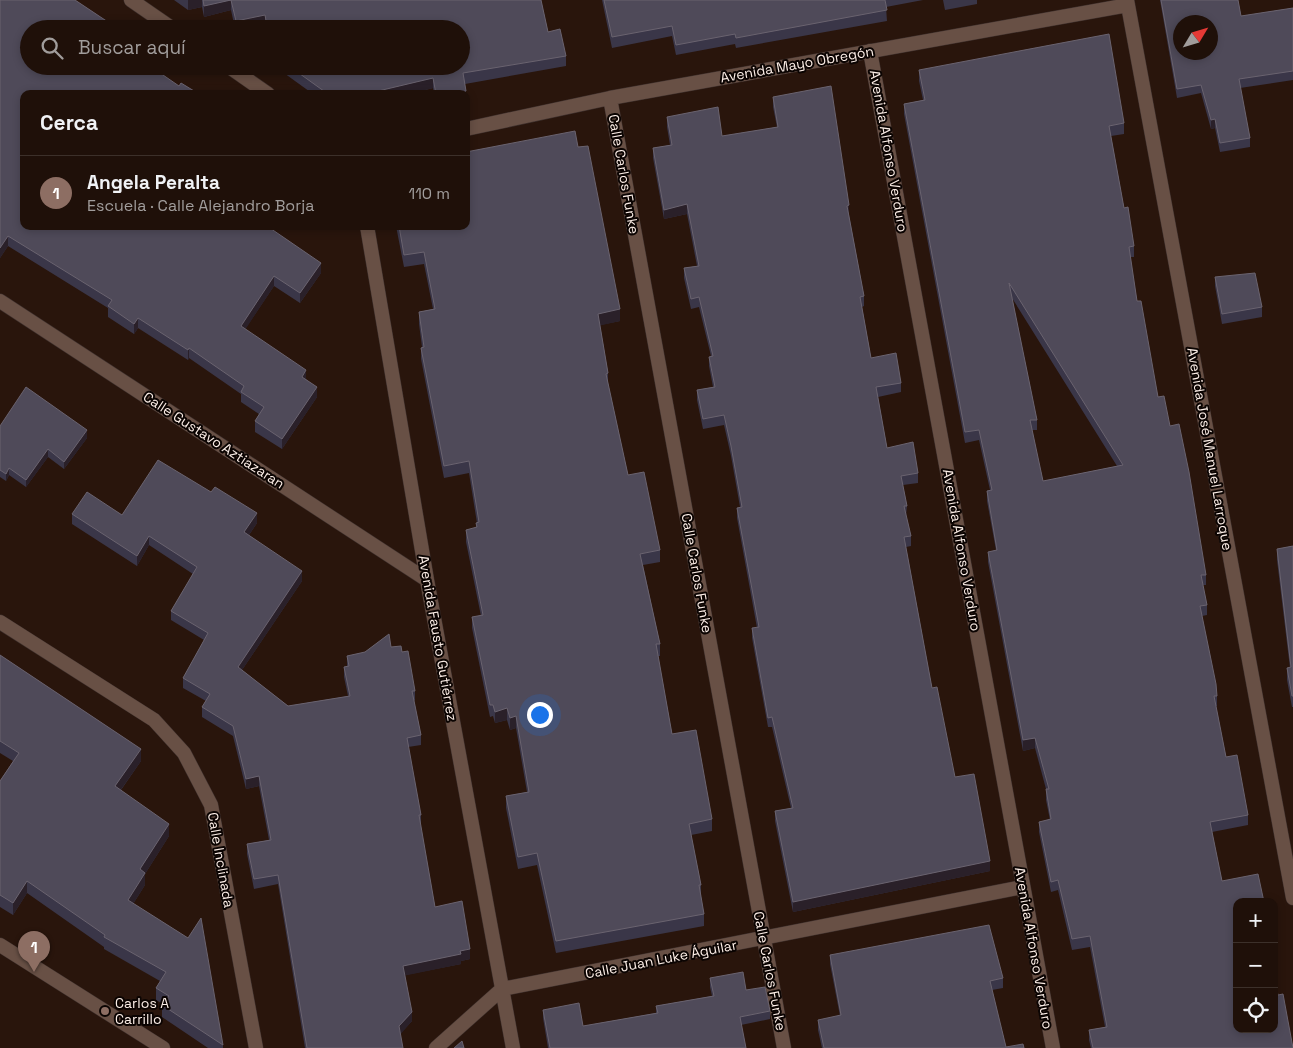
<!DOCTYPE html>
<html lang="es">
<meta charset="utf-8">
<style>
body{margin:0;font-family:"Space Grotesk",sans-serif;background:#2c1e17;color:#f1f3f6}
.controls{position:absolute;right:15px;bottom:15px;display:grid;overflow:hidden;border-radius:10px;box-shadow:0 2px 8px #0003}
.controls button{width:45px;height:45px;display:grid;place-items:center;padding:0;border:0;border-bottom:1px solid #3c302a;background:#1f1009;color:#f1f3f6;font:25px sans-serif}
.compass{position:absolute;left:1173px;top:15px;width:45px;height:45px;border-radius:50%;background:#1f1009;box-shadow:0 2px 8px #0003;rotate:52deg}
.you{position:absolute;left:539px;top:714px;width:18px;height:18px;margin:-12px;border:4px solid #fff;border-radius:50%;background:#1a73e8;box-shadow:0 0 0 8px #1a73e833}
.badge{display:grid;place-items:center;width:32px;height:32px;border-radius:50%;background:#d93025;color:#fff;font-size:16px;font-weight:700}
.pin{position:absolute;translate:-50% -41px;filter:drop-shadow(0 1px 2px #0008)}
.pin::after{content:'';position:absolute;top:26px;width:18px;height:15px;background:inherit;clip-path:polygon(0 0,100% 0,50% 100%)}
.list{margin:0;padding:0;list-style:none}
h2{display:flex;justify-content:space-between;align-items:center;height:65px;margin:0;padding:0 20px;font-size:21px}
h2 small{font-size:16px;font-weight:400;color:#a19d9c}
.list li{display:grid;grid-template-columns:32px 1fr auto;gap:15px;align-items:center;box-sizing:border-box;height:75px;padding:0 20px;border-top:1px solid #3c302a}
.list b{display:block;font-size:19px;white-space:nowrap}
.list p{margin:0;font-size:16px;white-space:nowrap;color:#a19d9c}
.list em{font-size:16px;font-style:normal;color:#a19d9c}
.icon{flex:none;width:28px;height:28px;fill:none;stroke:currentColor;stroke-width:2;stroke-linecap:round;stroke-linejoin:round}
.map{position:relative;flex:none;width:1293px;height:1048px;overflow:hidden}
.search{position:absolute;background:#1f1009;box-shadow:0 2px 8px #0003;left:20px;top:20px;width:450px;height:55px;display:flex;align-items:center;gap:12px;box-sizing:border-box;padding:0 18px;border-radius:28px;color:#a19d9c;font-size:19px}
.panel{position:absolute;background:#1f1009;box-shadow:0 2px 8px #0003;left:20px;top:90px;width:450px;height:140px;border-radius:10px}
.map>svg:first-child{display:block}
</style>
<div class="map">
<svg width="1293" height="1048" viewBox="0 0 1293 1048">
<rect width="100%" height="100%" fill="#29150c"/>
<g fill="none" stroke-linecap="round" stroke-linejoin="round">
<g stroke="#3f312e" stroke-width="15">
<path id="minor" d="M131,0L173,29
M1127,0L1293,898
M870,51L1053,1048
M228,66L268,94
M610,98L784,1048
M466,129L610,98L1128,5
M367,226L427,580L513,1048
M0,301L427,580
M0,622L154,720L184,753L211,805L256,1048
M0,945L163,1048
M436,1048L502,989L1023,887"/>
</g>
<use href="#minor" stroke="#685045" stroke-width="14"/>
</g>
<path fill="#3a3648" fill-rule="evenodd" d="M0,0L111,29H29L199,94H24L321,273L300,303L274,286L245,329L306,379L317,397L282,449L255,432V421L259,414L241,402V394L189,358L188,360L138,328L134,334L108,317V308L8,246L0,258Z
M174,0H541L548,32L566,56V66L465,84L466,94H434L433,88L410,94H313L277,68V66H461V29H265V25L249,29H235L231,10L204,17L202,7L188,10Z
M602,0H923L886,7L887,21L736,48L735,44L676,55L672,36L612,48Z
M943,0H977V4L945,10Z
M1160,0H1238L1241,16L1293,8V80L1240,88L1250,138V147L1220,152L1215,128L1211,129L1201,93L1177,98Z
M919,70L1124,123V134L1111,136L1124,208L1134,246V257H1130L1137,301L1158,397L1170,426L1206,575V585H1203L1207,605V615L1202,616L1217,696V706H1216L1226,757L1248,815V825L1212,832L1222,881L1237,902L1278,995L1293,1048H1091L1089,1040V1030L1105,1027L1090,947L1072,950L1058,890L1051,892L1039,832V822L1050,820L1046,800V789L1035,748L1023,751L988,562V552L996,550L987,501V491L990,490L979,440L965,443L904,114V104L923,100L919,81ZM1012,298L1117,466L1043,481L1032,430H1037V420Z
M773,97L849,215L864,296V306L862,307L871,358L901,383V392L878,397L887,448L918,473V483L903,485L907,506L906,516L911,536V546L906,547L932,688L955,777L990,871L793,912L775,821V811L791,808L772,727H768L752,638V628H757L737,518V508L740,507L731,456L724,425L703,429L697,400V390L713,387L709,366V357L711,356L699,307L691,309L684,278V268L697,266L687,214L664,219L653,158V148L670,145L667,127V117L722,136L777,127L773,107Z
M578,147L620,321L600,325L608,373V383L628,475L660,550V562L643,565L660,644V656H658L672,734L712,819V831L691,835L701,885V897L704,914V926L556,953L537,865L518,869L506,808V796L527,792L516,728L510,730L507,720L495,723L493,716L490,717L472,628V617L481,616L466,542V530L476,528V523H477L469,473L444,478L421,359V348L422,347L419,324V312L433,309L424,264L404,267L396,226H466Z
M1215,277L1262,307V317L1222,324L1215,286Z
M0,426L87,438L64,469L48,457L26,487L9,475L6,481L0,477Z
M72,514L122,515L257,523L249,535L302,581L242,670L288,706L348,696L344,677V667L347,666V656L391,647L402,652L415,691V700L414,701L421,735V745L408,747L421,815V824L420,825L435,907L470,959L461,961V964L405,975L412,1021L400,1034L403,1048H305L278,884L254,889L247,854V844L269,840L259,786L246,789L233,736L202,717V707L206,701L183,688V678L204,640L171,620V611L193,574L149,545L137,566L72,524Z
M1293,546V707H1292L1287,680V668H1290L1277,560V549Z
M0,655L141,761L121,790L169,836L145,874V885L133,904L223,1045V1048H208L162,1017V1005L163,1004L156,1000V988L160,981L104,949V947L27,893L13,915L0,907V781L13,761L0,753Z
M830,955L1003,978V988L992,990L1006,1047L1024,1048H822L818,1030V1020L840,1016L830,964Z
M710,978L746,990L770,1011V1019L741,1025L746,1048H548L543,1018V1010L583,1026L656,1013V1006L712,996L710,987Z"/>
<path fill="#2a2029" d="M188,0H202V7L188,10Z
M231,0V10L204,17V6Z
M265,15V25L249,29H236V21Z
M433,78V88L410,94H374V92Z
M466,91V94H453Z
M1215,119V128L1211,129V120Z
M687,204V214L664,219V210Z
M849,205V215L847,216V206Z
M8,236V246L0,258V248Z
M321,263V273L300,303V293Z
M274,276V286L241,336V326Z
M620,309V321L598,326V314Z
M138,318V328L134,334V324Z
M189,348V358L188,360V350Z
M306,370V380L302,377Z
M317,387V397L282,449V439Z
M87,430V438L64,469V462Z
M48,449V457L26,487V480Z
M9,468V475L6,481V474Z
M257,513V523L244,542V532Z
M149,536V545L137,566V556Z
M302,571V581L238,676V667Z
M507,708V720L495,723V712Z
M516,716V728L510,730V718Z
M1035,738V748L1023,751V740Z
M141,749V761L115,798V786Z
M259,776V786L246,789V779Z
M169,824V836L145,874V885L128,912V900L140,869Z
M990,861V871L793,912V902Z
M27,881V893L13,915V903Z
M470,949V959L461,961V964L403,976V966Z
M412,1012V1021L399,1036V1026Z"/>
<path fill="#4f4a59" stroke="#6a636f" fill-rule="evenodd" d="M0,0H75L111,24L108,29H29V66H150L179,86L181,83L199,94H24V226H267L321,263L300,293L274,276L241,326L306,370L302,377L317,387L282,439L255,421L264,407L241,392L244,386L189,348L188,350L138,318L134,324L108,306L112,300L8,236L0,248Z
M203,0H231L204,6Z
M231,0H541L548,32L560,29L566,56L463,73L466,91L453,94H436L433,78L374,92V94H328L289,66H461V29H272L271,25L267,26L265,15L236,21Z
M604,0H885L887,10L736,38L735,34L676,45L672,26L612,37Z
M1161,0H1238L1241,16L1293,8V71L1239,79L1250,138L1220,143L1215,119L1211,120L1201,85L1177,89ZM1180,22H1210V52H1180Z
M1109,34L1124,123L1109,126L1124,208L1128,207L1134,246L1129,247L1137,301H1141L1158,397L1164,396L1170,426L1179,424L1189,472L1206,575H1201L1207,605L1200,606L1216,684L1217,696H1214L1226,757L1237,755L1248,815L1210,822L1222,881L1258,874L1264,902H1237V1029H1274V977L1278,995L1283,994L1293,1048H1093L1089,1030L1107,1027L1090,936L1072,939L1058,880L1051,882L1039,822L1051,819L1046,789H1049L1035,738L1023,740L988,552L997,550L987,491L992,490L979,430L965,432L904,104L925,100L919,70ZM1009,283L1123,465L1043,481L1030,420H1037Z
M831,86L849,205L847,206L864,296L860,297L871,358L896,353L901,383L876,387L887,448L913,442L918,473L901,476L907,506H904L911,536L904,537L932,688L937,687L955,777L974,774L990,861L793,902L775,811L793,808L772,717L768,718L752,628L759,627L737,508L742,507L731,446L724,415L703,419L697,390L715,387L709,357L713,356L699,297L691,299L684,268L699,266L687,204L664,210L653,148L672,145L667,117L718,107L722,136L778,127L773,97Z
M575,131L578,147L588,146L620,309L598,314L608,373L606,374L628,475L644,472L660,550L640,554L660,644H656L672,734L696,730L712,819L689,824L701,885H699L704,914L556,941L537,853L518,857L506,796L529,792L516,716L510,718L507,708L495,712L493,705H490L472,617L483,615L466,530L477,527L476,523L479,522L469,461L444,466L421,348L424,347L419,312L435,309L424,252L404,255L399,226H466V152Z
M1255,273L1262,307L1222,314L1215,277Z
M26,387L87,430L64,462L48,449L26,480L9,468L6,474L0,470V426Z
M158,460L211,492L215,487L257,513L244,532L302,571L238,667L288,706L350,696L344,667L349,666L347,656L365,652L389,634L391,647L401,646L402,652L408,651L415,691H412L421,735L407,738L421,815H419L435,907L462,901L470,949L460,951L461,954L403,966L412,1012L399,1026L403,1048H307L278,875L254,879L247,844L271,840L259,776L246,779L233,726L202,707L210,694L183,678L208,633L171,611L197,567L149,536L137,556L72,514L87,492L122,515Z
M1293,546V696H1292L1287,668L1291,667L1277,549Z
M0,655L141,749L115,786L169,824L140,869L145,873L128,900L188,938L201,918L223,1045L162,1005L169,996L156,988L166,972L104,937L105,935L27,881L13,903L0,895V781L19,753L0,741Z
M989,925L1003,978L990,981L1006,1047L1023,1044L1024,1048H824L818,1020L841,1015L830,955Z
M743,972L746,990L765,987L770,1011L740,1017L746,1048H550L543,1010L579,1003L583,1026L658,1013L656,1006L714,996L710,978Z
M462,1041L464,1048H454Z"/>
<circle fill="#8d6e63" stroke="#0b0402" stroke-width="2" cx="105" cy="1011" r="5"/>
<g text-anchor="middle" stroke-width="4" stroke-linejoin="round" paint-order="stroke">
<g font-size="14" fill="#fceee7" stroke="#0b0402">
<text transform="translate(797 64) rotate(-10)" y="5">Avenida Mayo Obregón</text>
<text transform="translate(889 151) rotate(80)" y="5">Avenida Alfonso Verduro</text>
<text transform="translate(624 174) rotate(80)" y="5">Calle Carlos Funke</text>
<text transform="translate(214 440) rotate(33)" y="5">Calle Gustavo Aztiazaran</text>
<text transform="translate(1210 449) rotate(80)" y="5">Avenida José Manuel Larroque</text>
<text transform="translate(962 550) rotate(80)" y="5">Avenida Alfonso Verduro</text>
<text transform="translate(697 573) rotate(80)" y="5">Calle Carlos Funke</text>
<text transform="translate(438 638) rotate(80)" y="5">Avenida Fausto Gutiérrez</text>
<text transform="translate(221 860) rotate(80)" y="5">Calle Inclinada</text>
<text transform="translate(1034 948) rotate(80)" y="5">Avenida Alfonso Verduro</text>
<text transform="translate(661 959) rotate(-11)" y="5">Calle Juan Luke Águilar</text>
<text transform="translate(770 971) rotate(79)" y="5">Calle Carlos Funke</text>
</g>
<g font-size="14" fill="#fceee7" stroke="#0b0402" text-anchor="start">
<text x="115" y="1008">Carlos A<tspan x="115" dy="16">Carrillo</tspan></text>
</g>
</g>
</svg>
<div class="controls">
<button>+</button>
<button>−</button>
<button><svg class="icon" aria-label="locate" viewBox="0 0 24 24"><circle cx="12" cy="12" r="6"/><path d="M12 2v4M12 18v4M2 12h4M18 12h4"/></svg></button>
</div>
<svg class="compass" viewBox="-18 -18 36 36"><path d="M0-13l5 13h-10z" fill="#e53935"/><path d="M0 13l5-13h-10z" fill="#a19d9c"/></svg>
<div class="you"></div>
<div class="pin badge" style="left:34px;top:972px;background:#8d6e63">1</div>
<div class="search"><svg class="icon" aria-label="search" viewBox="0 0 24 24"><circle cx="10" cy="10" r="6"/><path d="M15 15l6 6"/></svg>Buscar aquí</div>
<section class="panel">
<h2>Cerca<small></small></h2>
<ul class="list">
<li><span class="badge" style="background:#8d6e63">1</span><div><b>Angela Peralta</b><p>Escuela · Calle Alejandro Borja</p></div><em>110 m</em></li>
</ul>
</section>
</div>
